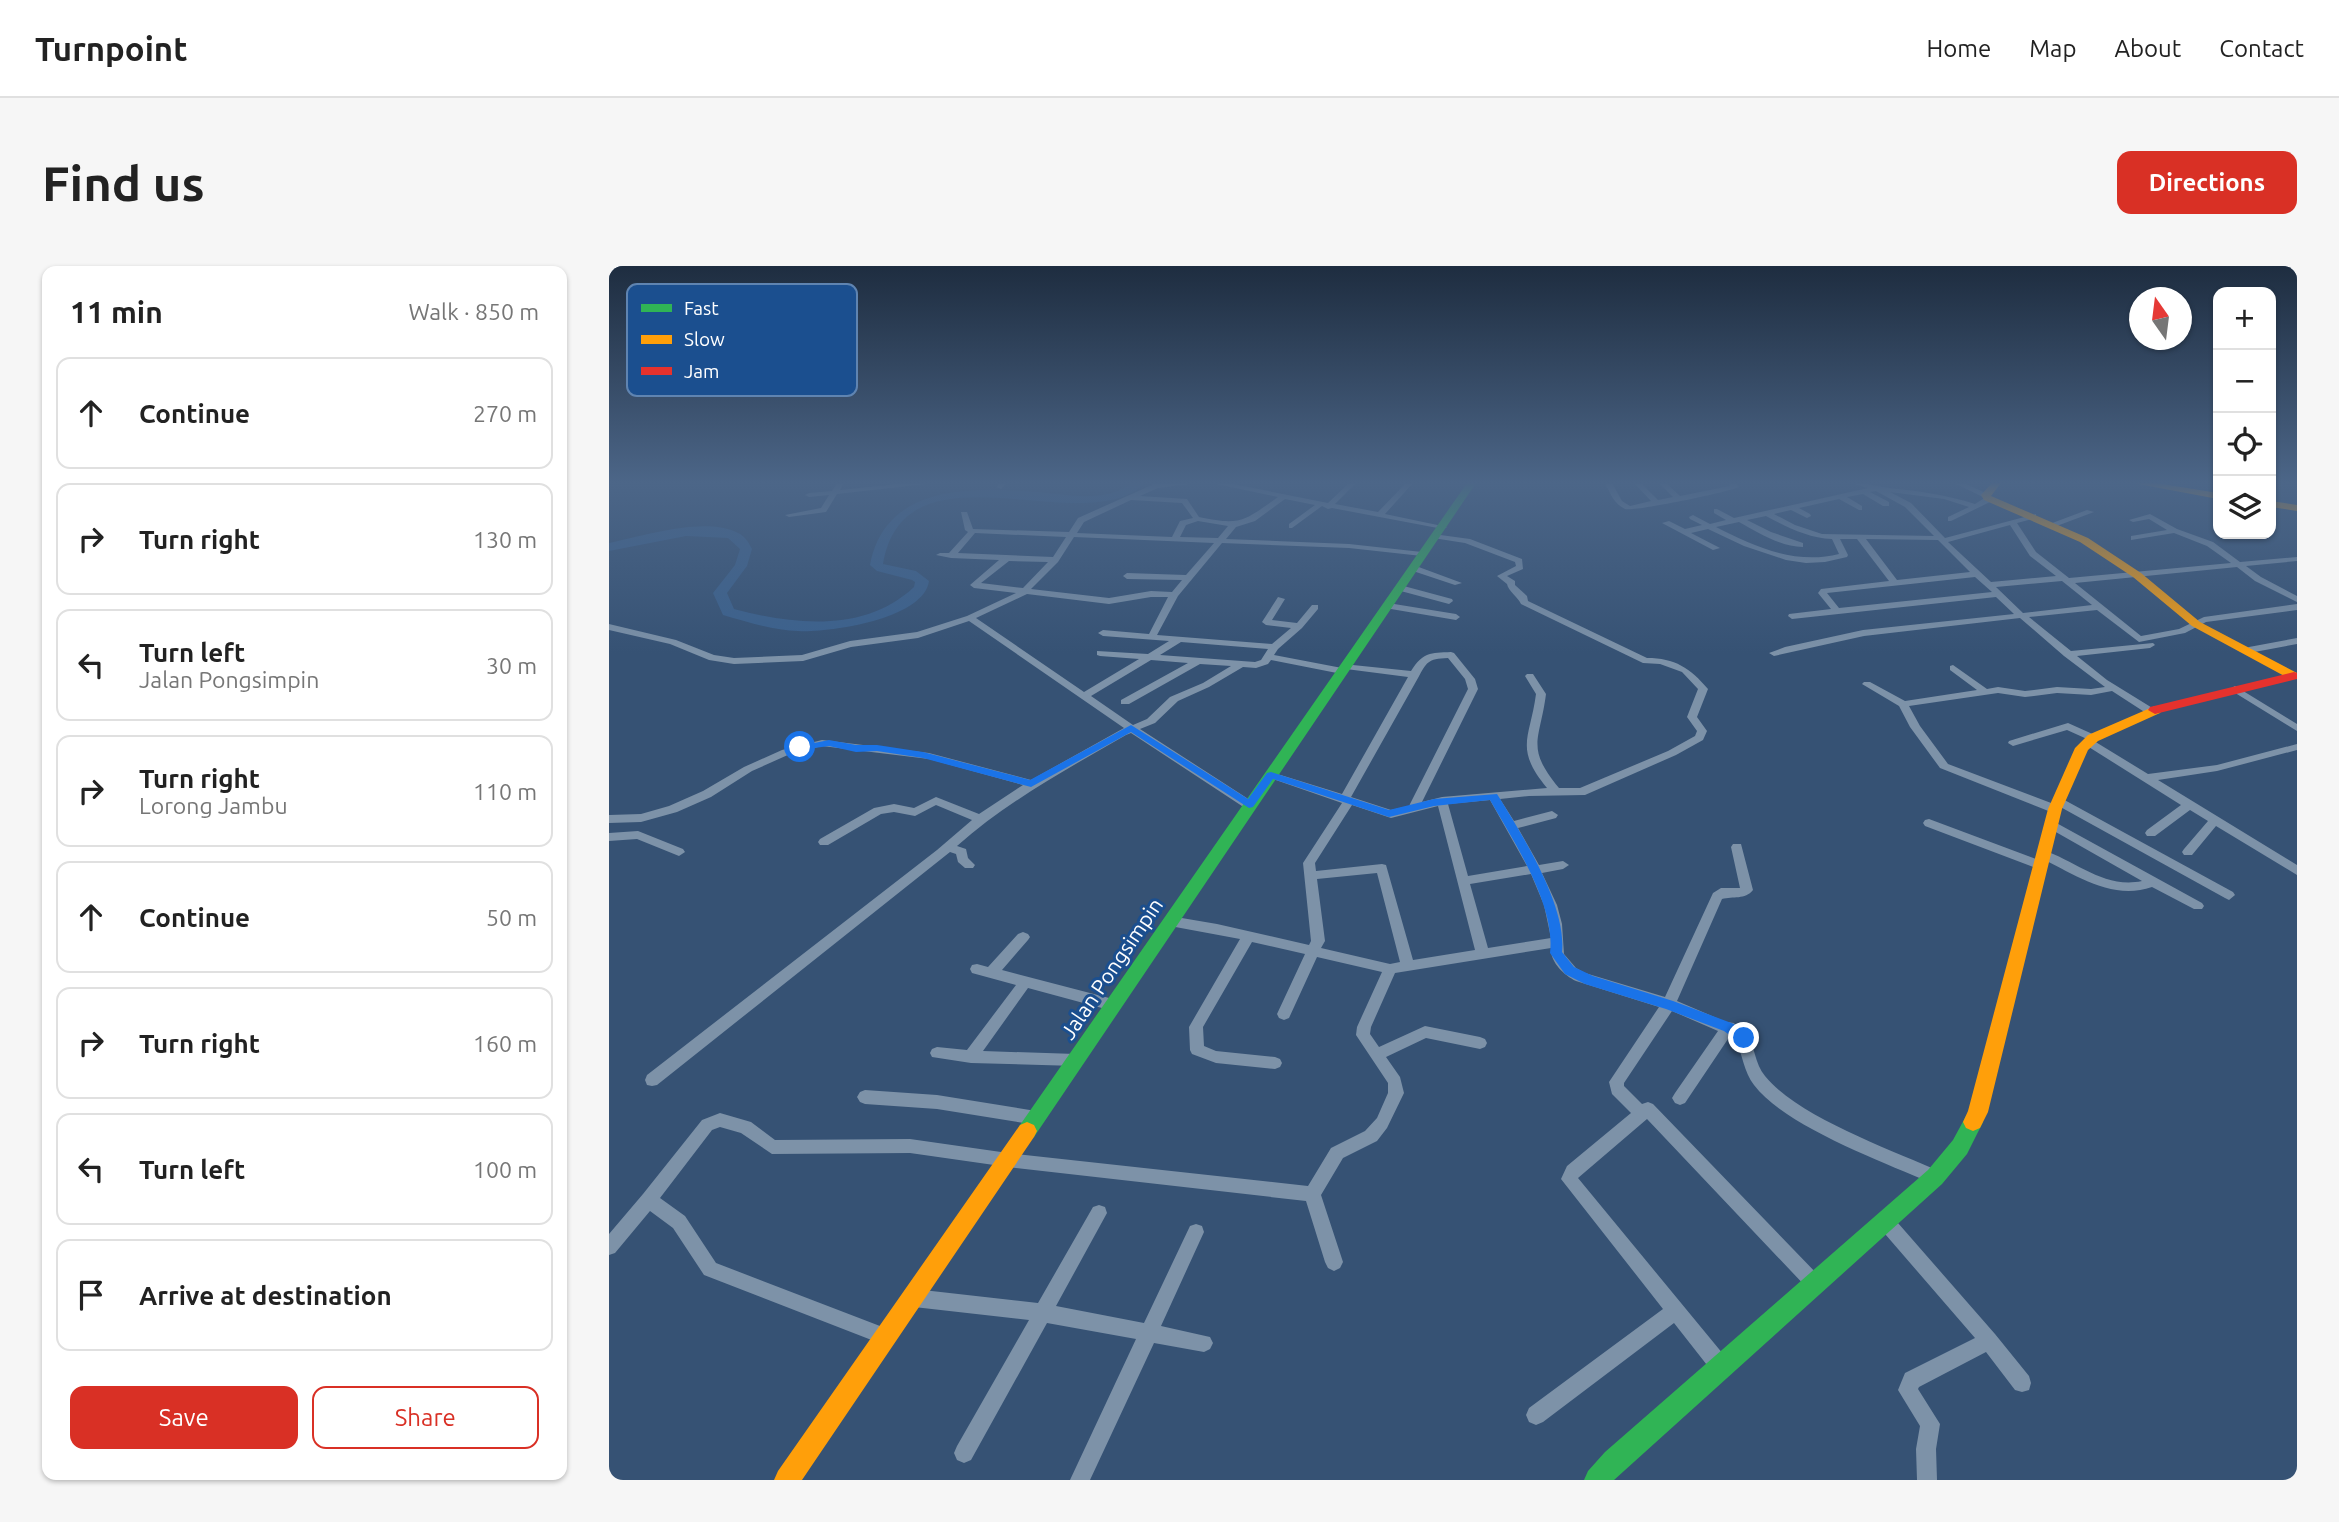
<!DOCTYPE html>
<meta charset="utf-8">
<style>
body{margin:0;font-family:Ubuntu,sans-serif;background:#f6f6f6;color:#222}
.controls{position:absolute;right:21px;top:21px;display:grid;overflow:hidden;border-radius:14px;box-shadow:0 2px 5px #0004}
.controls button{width:63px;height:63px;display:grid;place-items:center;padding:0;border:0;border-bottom:2px solid #e0e0e0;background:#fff;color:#222;font:35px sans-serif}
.compass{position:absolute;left:1520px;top:21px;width:63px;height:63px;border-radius:50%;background:#fff;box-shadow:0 2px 5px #0004;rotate:346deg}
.stop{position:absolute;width:21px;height:21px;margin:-16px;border:5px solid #1a73e8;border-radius:50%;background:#fff}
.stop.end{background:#1a73e8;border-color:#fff;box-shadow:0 2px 7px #0008}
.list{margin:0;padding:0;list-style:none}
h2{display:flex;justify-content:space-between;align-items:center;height:91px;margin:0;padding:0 28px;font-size:30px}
h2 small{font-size:23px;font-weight:400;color:#767676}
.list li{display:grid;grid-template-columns:46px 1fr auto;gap:21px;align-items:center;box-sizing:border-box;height:112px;margin:0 14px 14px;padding:0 14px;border:2px solid #e0e0e0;border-radius:14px}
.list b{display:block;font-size:26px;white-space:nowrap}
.list p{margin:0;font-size:23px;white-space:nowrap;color:#767676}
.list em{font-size:23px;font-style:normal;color:#767676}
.actions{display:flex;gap:14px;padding:21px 28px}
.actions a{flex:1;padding:16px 0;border:2px solid #d93025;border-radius:14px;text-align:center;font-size:24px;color:#d93025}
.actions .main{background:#d93025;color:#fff}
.icon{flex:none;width:38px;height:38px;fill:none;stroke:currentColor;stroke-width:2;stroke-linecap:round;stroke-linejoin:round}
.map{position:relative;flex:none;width:1688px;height:1214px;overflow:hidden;border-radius:14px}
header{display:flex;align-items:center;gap:42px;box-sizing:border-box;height:98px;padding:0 35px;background:#fff;border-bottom:2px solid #e0e0e0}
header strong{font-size:33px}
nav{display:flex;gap:38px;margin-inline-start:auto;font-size:24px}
.intro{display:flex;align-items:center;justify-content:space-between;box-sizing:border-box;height:168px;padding:0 42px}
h1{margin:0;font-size:49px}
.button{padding:18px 32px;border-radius:14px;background:#d93025;color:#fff;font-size:24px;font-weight:700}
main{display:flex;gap:42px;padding:0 42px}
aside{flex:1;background:#fff;border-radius:14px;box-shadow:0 2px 5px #0004}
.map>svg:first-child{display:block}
</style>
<header>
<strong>Turnpoint</strong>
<nav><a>Home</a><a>Map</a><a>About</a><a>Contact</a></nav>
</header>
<div class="intro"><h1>Find us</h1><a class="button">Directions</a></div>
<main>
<aside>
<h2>11 min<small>Walk · 850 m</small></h2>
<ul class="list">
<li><svg class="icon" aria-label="ahead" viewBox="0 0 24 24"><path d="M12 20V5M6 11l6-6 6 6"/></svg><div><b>Continue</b></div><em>270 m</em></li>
<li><svg class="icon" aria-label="right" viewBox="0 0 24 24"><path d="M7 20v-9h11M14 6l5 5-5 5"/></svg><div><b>Turn right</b></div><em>130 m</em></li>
<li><svg class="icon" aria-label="left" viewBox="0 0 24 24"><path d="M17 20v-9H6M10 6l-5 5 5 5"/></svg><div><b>Turn left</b><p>Jalan Pongsimpin</p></div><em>30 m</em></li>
<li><svg class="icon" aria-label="right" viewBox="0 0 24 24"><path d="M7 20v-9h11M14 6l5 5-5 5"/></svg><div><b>Turn right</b><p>Lorong Jambu</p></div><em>110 m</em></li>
<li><svg class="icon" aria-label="ahead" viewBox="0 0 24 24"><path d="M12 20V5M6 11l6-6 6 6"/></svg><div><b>Continue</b></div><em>50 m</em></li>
<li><svg class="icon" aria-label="right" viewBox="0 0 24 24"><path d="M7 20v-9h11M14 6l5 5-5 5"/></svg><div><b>Turn right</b></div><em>160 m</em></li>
<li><svg class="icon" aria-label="left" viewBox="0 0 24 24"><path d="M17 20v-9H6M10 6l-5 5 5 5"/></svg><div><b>Turn left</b></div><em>100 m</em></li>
<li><svg class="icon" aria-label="arrive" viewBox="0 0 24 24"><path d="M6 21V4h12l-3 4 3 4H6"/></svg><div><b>Arrive at destination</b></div></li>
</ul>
<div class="actions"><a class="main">Save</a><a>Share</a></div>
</aside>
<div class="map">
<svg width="1688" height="1214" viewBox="0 0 1688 1214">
<rect width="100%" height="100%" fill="#365274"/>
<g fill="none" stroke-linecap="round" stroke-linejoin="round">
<path fill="#3b618d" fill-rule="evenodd" d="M523,217H536C476,277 296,170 274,298L307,305L320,315C315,353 220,367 189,365C164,364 138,356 114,349L104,327L126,299L131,283L119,272L77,270L0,285V277C35,270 96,250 129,267C136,270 140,277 143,283L138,300L118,327L125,343C185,359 256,367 305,321L306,316L303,314L268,305L261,299C276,218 363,221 429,226C460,229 496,237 523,217Z"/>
<path fill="#7d92a8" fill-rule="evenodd" d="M228,217H235L231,224L298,217H326L228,228L217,246L180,251L176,249L212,242L220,229L200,231L196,229L200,227L223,225Z
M391,217H398L392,223L388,221Z
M555,217H588L549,222L531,230L578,233L590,251C632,260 635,255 669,231L603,217H619L719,237L740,217H747L726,238L769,246L797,217H804L776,248L838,261L834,263L723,242L719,243L713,240L683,262H680V258L706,239L676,233L646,255L627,261L617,273L740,278L813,286L817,288L813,290L740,282L613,277L569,330L548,369L663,378L682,362L657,359L653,356L669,331L676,333L663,354L688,357L703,339H709V343L693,362L669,383L665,389L733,402L738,405L733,408L662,394L659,398L647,402L634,401L600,421L569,435L546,457L531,463L644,536L646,539L644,542H636L522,467L517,469C458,503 399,535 348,580L357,583L359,592L366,599L364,602H356L349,596L347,588L341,586L48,819L43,820L38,819L36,814L38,809L328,584L363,554L327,539L306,550L285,546L272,548L219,579H211L209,576L211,573L265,542L285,538L305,542L327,531L370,548L414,519L320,493L213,480L181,488L143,505L102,531L68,546L32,556L0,557V549L32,548L60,540L94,525L135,501L173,484L213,474L320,487L422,514L515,462L360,355L309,372L242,381L194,395L125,398L100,394L61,378L0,364V358L67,374L105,389L125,392L193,389L241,375L308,366L358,350L407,327L365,322L361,319L390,294L342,292L327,289L331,287H340L359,266L356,264L352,246H358L364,263L460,266L469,252L545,218ZM522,234L573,237L584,252L571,255L563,271L468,267L475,256ZM589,255L619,260L609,272L571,271L577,259ZM366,267L457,271L444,291L349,287ZM465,271L605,277L577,309L518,307L514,310L518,313L573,314L563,326L542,325L500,332L422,323L449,296ZM400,295L439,296L414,322L372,317ZM418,328L500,338L542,331H559L540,368L494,364L489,367L494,370L560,375L539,388L488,385V389L491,390L530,393L475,426L367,352ZM572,376L659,383L652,394L646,396L551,389ZM542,394L579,397L512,434V438H520L591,398L622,400L594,417L561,431L538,453L524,459L482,430Z
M996,217H1003L1013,235L1021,240L1042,235L1025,217H1032L1049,234L1064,231L1050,217H1057L1071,230L1121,220L1120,217H1127L1130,221C1120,226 1024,246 1016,243C1005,238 1001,227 996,217Z
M1243,217C1256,217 1268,220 1280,222C1310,225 1338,229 1366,238L1377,231H1383V235L1342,255H1339V251L1360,241L1335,233L1281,226L1302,237L1336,272L1427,248V252L1408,257L1427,286L1460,312L1622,297L1598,280L1565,267L1522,274V270L1558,264L1540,253L1524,256L1520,254L1541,248L1568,263L1604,276L1631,296L1688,291V295L1637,300L1652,311L1688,330V336L1646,315L1628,301L1466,317L1532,370L1570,363L1595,351L1688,338V344L1597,356L1576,367L1530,376L1488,344L1420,351L1462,385L1544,377L1546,379L1541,382L1468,390L1498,414L1545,443V447H1537L1503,425L1482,429L1448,427L1416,431L1389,427L1300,440L1311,460L1339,498L1450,540L1452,543L1450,546H1442L1331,502L1301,461L1290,440L1253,418L1255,416H1261L1296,435L1368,424L1341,404V400L1344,399L1378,423L1389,421L1416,425L1448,421L1482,423L1496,421L1455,390L1411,352L1255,370L1165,390L1160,387L1176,381L1254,364L1405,348L1387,331L1183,353L1179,350L1180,348L1222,343L1209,327L1212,323L1280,315L1248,273H1231L1239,289L1238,291L1216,296L1197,297L1177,294L1135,280L1099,263L1082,267L1111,282L1104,284L1053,257L1060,255L1076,263L1093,259L1081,253L1080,251L1084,249L1101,258L1117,254L1105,247V243H1108L1125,252L1259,222ZM1267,225L1296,241L1325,270L1213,268L1186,259L1165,248L1182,244L1198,252L1202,250L1201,248L1190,242L1230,233L1250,244H1253V240L1238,231L1254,228L1274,240H1280V236L1261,226ZM1157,250C1178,261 1199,272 1223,273L1230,288C1187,299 1146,281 1107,261L1130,256C1148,266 1172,281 1194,281V277L1162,266L1138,254ZM1401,259L1421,290L1447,310L1382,316L1339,276ZM1257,273L1329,274L1361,306L1288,314ZM1366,311L1383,326L1230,342L1218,327ZM1453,315L1483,339L1414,347L1387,321Z
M1345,217H1355L1381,229L1374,231Z
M1478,244L1485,246L1445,261L1438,259Z
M824,268L861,273L913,293L914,303L898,310L906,315V319L918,330L919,335L1038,392C1066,392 1081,402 1099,423L1088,451L1098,465L1094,474L1067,489L976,529L920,530L891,533L905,555L943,545L949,549L947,552L909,562L930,599L954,595L960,599L954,603L933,607L948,639L953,658L955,688L967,702L976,707L1056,731L1104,627L1112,622H1131L1122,581L1124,578H1132L1144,624C1136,634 1124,630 1113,633L1068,735L1117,756L1125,757L1127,760L1138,765C1145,779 1146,798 1156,810C1189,851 1283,884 1332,906L1334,911L1332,916L1326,919L1320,916C1272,895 1176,860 1145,819C1135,806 1133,788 1127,773L1121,770L1076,837L1071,839L1066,837L1063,832L1066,827L1109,765L1063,745L1015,817V820L1033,838L1039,836L1044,838L1212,1012L1215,1018L1212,1024L1206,1027L1200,1024L1038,853L969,912L1119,1094L1121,1101L1119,1108L1112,1110L1105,1108L1065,1057L934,1156L927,1159L920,1156L917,1149L920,1142L1054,1043L952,913L958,900L1022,847L1003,828L1000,816L1050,741L967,715C955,709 941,696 942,682L786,707L762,761L761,768L770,781L816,760L871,771L876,773L878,777L876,781L871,783L817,772L777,791L791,811L795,827L778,862L768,875L734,892L712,929L734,996L731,1002L725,1005L719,1002L716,996L697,935L399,901L301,887L163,888L132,867L111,861L103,864L51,932L76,950L107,997L284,1065L287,1071L284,1077L278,1080L95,1009L64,962L41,945L6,987L0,989V968L34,928L93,854L111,847L142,856L166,874L301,873L399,887L699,920L722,882L756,865L768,852L779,827V817L747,769L748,761L773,706L708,691L680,752L675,754L670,752L668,748L696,688L643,676L594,761L595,780L607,785L666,791L671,793L673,797L671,801L666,803L607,797L583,788L581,784L580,761L631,673L561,660L556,658L555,655L556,652L561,650L608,658L700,679L702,675L694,597L733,537L658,511L657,509L662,506L733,528L799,411L737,403L732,400L734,398L802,405C814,386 821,387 842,386L845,387L866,413L869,423L813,536L833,531L938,522C905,482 921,473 927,428L916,410L918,408H924L937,428C931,475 916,481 950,522H971L1059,485L1086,470L1088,465L1078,451L1089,423L1073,406L1051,398L1034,397L912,338C909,331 899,325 898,318L888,310L907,300L906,296L856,277L824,272ZM839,392L856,413L859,423L800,540L782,544L742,531L809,412C818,396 818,393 839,392ZM881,534L918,600L859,610L839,538ZM743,539L782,552L829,540L866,684L804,694L777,599L773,598L707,605L706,597ZM768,607L791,696L781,698L712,682L716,675L708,613ZM922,608L935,639L942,672L879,682L861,618Z
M801,300H807L853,317L846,319L801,304Z
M791,319L843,333L844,335L840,338L788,324V320Z
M779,337L847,348L851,351L847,354L776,342V338Z
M1688,372V378L1640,387L1635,384L1640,381Z
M1626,420L1688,458V465L1623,425L1621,423Z
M1459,457L1488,470L1489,472L1485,475L1539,508L1608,499L1688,478V484L1608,505L1549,514L1688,599V609L1607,560L1583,589H1575L1573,586L1575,583L1599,555L1581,544L1546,570H1538L1536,567L1538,564L1572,539L1475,478L1474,476L1478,473L1458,464L1404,480L1399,477L1400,475Z
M1450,531L1624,626L1626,629L1620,634L1616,632L1446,538L1444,535L1446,532Z
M1320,553L1435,596L1437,599L1435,602H1427L1316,560L1314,557L1316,554Z
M1442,554L1593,637L1595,640L1593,643H1585L1543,621C1502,635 1465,608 1430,591L1428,588L1434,584C1467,595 1495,623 1533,615L1438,561L1436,558Z
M29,565L74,583L76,586L70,590L28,573L0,575V567Z
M414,666L419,668L421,671L419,674L393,704L504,733L509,735L511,739L509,743L504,745L419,722L374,785L467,788L472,790L474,794L472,798L467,800L362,797L323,791L321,787L323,783L328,781L358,784L407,719L363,707L361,703L363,699L368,698L379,701L409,668Z
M256,824L328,829L427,845L432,847L435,852L432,857L427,859L328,843L256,838L251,836L248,831L251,826Z
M490,939L496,941L498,947L447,1040L535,1057L581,960L587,958L593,960L595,966L552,1060L601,1071L604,1077L601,1083L595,1086L545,1077L481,1214H461L527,1073L438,1057L362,1194L355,1197L348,1194L345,1187L348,1180L420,1054L305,1041L299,1038L296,1032L299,1026L305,1023L429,1037L484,941Z
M1276,947L1282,949L1386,1068L1420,1110L1422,1117L1420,1124L1413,1126L1406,1124L1377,1086L1310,1121L1309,1123L1331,1158L1327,1183L1328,1214H1308L1307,1183L1311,1160L1289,1124L1296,1107L1366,1072L1270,961L1268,955L1270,949Z"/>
<path fill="#30b455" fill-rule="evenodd" d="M858,217H867L425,871L418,874L411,871L408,865L411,859Z
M1364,847L1371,850L1374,856L1358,888L1333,918L1005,1214H975L979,1205L996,1186L1319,904L1344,874L1357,850Z"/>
<path fill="#ff9f0a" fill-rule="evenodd" d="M1383,217H1392L1382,230L1479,272L1532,307L1591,356L1688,407V413H1681L1583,360L1524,311L1471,276L1375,234L1372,229Z
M1524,217H1547L1609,227V233Z
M1662,235L1688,239V245L1662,241Z
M1546,440L1553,444L1551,447L1489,475L1479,484L1453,543L1379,846L1371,862L1364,865L1357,862L1354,856L1359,845L1439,543L1466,482L1479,469Z
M418,856L425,859L428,865L425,871L193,1214H165L169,1205L411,859Z"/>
<path fill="#e5322d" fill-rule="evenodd" d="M1685,406L1688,407V413L1546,448L1539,444L1541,441Z"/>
</g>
<linearGradient id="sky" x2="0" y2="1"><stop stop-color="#1e2d40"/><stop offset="0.56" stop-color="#4c6688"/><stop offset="1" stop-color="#4c6688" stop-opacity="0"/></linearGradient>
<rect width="1688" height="387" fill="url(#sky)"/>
<path fill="#1a73e8" d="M522,459L639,533L658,507L662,506L780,544L825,533L888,528C912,567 958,639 953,686L965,701L984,710L1064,735L1125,758L1139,768V776H1130L1115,765L1057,743L976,718L956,708L941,687C947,639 904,574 881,534L825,540L780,551L664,513L644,541L640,542L522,466L422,521L314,492L268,485L247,486L220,480L191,484L186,481L220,474L247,479H268L314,486L421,514Z"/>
<g text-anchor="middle" stroke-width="6" stroke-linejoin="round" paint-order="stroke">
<g font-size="21" fill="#fff" stroke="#1b4f8f">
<text transform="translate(503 703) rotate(-56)" y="7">Jalan Pongsimpin</text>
</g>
</g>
<rect x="18" y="18" width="230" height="112" rx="10" fill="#1b4f8f" stroke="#5f84b1" stroke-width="2"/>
<rect x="32" y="38" width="31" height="8" fill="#30b455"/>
<rect x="32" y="69" width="31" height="9" fill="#ff9f0a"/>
<rect x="32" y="101" width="31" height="8" fill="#e5322d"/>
<g font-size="19" fill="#fff">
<text x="75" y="49">Fast</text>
<text x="75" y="80">Slow</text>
<text x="75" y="112">Jam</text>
</g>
</svg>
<div class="controls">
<button>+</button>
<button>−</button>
<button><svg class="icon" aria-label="locate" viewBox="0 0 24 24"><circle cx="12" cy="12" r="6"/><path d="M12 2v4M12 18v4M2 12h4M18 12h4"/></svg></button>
<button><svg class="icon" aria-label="layers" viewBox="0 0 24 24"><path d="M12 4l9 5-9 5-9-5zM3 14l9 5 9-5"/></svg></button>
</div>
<svg class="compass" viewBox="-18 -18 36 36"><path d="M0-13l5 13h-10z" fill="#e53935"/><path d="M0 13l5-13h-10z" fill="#767676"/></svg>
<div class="stop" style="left:191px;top:481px"></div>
<div class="stop end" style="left:1135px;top:772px"></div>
</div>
</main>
